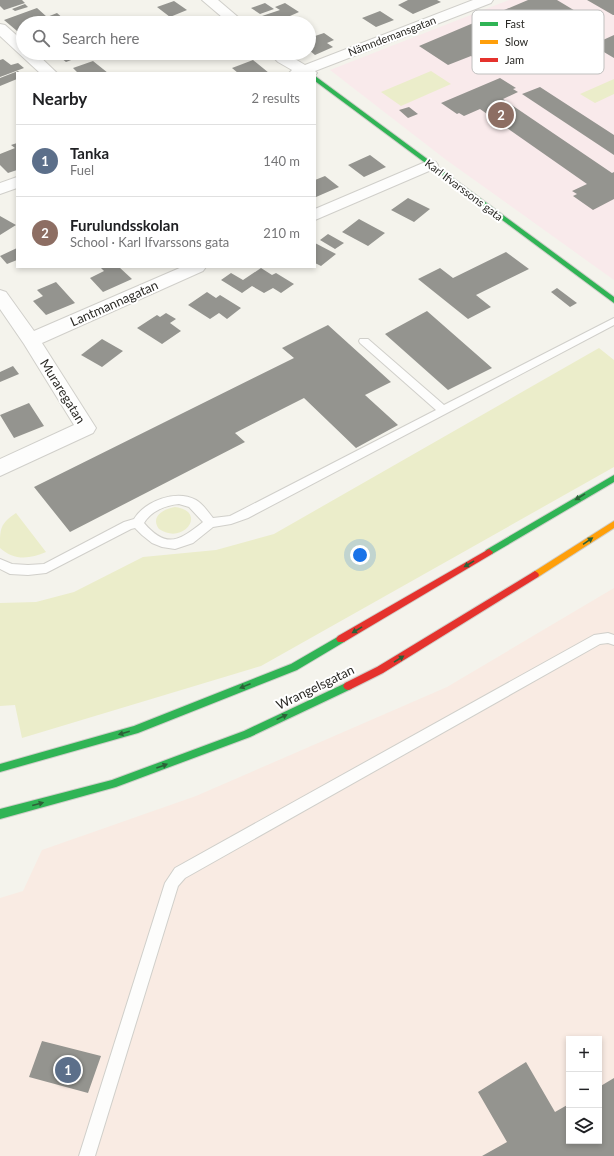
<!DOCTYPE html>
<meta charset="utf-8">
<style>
body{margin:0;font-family:Lato,sans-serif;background:#f6f6f6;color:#202124}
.controls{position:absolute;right:12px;bottom:12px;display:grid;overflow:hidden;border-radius:0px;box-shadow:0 2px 6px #0003}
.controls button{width:36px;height:36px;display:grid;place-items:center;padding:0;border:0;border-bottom:1px solid #e0e0e0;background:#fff;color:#202124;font:20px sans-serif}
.you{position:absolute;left:360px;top:555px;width:14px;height:14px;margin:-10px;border:3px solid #fff;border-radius:50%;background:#1a73e8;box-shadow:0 0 0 6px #1a73e833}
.badge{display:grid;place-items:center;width:26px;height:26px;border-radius:50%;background:#71706b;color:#fff;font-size:13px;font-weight:700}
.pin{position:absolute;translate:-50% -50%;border:2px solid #fff;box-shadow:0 1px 4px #0006}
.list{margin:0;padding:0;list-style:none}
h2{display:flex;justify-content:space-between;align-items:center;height:52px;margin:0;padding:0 16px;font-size:17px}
h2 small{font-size:13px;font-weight:400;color:#757577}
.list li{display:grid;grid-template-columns:26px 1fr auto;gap:12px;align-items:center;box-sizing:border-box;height:72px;padding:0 16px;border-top:1px solid #e0e0e0}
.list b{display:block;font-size:15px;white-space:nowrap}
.list p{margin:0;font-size:13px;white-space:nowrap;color:#757577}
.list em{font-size:13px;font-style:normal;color:#757577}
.icon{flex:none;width:22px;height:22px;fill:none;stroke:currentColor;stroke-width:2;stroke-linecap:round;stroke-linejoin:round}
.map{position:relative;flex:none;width:614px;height:1156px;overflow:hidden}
.search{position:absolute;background:#fff;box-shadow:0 2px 6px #0003;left:16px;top:16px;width:300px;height:44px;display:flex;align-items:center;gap:10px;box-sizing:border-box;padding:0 14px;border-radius:22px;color:#757577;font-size:15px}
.panel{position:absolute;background:#fff;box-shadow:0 2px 6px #0003;left:16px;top:72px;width:300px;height:196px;border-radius:0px}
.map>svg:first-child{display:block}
</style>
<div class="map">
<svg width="614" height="1156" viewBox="0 0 614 1156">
<rect width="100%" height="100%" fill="#f4f3ec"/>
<path fill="#f9ebe3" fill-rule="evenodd" d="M614,588V1156H0V898L23,891L42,850L196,796L447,687ZM569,1039H599V1141H569Z"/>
<path fill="#f9eaeb" d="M509,0H614V280L445,159L330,70Z"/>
<path fill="#ebedca" d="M431,71L451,84L401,106L381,92Z
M614,79V94L595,103L580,94Z
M599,348L614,360V467L261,666L22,738L15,705L0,706V603L36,602L74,592L143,557L216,550L274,534Z
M175,507C208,511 184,546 159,529C150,517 163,509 175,507Z
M16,513L46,552C30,559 14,561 0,548C0,528 0,524 16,513Z"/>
<path fill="#94948f" d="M0,0H22L25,3L4,10L0,6Z
M408,0H437L441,2L413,14L398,5Z
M528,0H557L577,12L554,22L577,36L559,44L560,51L555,56L542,59L528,57L494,71L471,56L448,65L419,46Z
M587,0H614V15H613Z
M174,1L187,10L170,17L157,7Z
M265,3L274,9L260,14L251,8Z
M285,3L299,12L290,16L296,20L288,23H271L262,16L280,10L275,7Z
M25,4L28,7L15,11L12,9Z
M37,8L47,17L57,13L65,20L58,23H23V36L4,20Z
M380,11L394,20L376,27L362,18Z
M324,33L334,40L327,43L333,47L315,55L309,50V38Z
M614,35V58L592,45Z
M55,53H75L79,57L66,62Z
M3,59L11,65L18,63L24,68L0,77V60Z
M253,60L269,73H238L232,68Z
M93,61L108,73H78L73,68Z
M18,71L20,73H17V79L0,86V78Z
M500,78L516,88L513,89L518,92L503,99L612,173L614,172V199L593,210L573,196L577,194L572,191L587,184L480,109L464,116L459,113L457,114L441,103Z
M540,87L614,135V155L522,94Z
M409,107L418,114L408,118L399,110Z
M17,143V170L8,173L0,165V154L15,148L11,145Z
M370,155L386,167L364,177L348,165Z
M325,176L339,187L316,197L315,180Z
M408,198L430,209L414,222L391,210Z
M0,216L16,225L0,235Z
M359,219L385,233L368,246L342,232Z
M328,234L344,243L335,249L320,240Z
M315,243L336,254L321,266L315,263Z
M17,248V260L7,264L0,256Z
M506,252L529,269L476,295L491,307L468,319L418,279L440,268L453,278Z
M100,267H119L132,279L103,292L90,278L104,271Z
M261,268L272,275L276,273L294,284L281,293L273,288L264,293L252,286L242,293L221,280L231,273L243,280Z
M56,282L75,303L46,315L33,301L43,296L37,290Z
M557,288L577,303L570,307L551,292Z
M207,292L216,298L220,295L241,308L227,319L219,313L210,319L188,305Z
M427,311L492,368L448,390L385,334Z
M166,313L176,319L170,323L181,331L162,344L137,328L157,315L160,317Z
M328,325L391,382L365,395L398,425L356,448L304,398L235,433L245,442L70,532L34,487L294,358L282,348Z
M102,339L123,351L102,367L81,355Z
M13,366L19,374L0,382V372Z
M29,403L44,426L14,438L0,415Z
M42,1041L101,1056L88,1093L29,1077Z
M526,1062L555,1112L569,1104V1141H599V1087L614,1078V1156H482L507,1142L478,1092Z"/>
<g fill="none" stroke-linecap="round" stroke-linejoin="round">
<g stroke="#d0cfca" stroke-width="2">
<path id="lane" d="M614,318V325L248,518L231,524L213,527L193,543L175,549L162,547L152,543L142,535L135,528L131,529L46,573L28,575L10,574L0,569V559L12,564L28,565L44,564L124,522L134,519C145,501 176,489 196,500C203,504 208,512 213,518L230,516L436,410L360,343L359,341L360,339H368L444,405ZM179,504L189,507L203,522C180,540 167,550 144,523C151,511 166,505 179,504Z
M608,633L614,635V645L608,643L600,644L185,878L178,886L95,1156H79L165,883L175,868L594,635Z"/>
</g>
<g stroke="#d0cfca" stroke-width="2">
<path id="street" d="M202,0H218L245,23H229Z
M473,0H493L491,3L315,71L317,73L315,75V73H289L292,70L278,62L269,53H285L305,65Z
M0,24L5,25L23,41V53H36L57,73H40L0,36Z
M430,160L436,162L438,165L436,168L315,220V209Z
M17,177V188L0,194V183Z
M182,267H206L203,271L42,343L96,428L93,433L0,476V459L74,425L24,344L0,309V290L6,292L34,331Z"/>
</g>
<g stroke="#d0cfca" stroke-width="2">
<path id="fast" d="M315,76L614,297V303L315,81Z
M614,475V482L492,554H486L485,552L486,550Z
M341,635L344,636L346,639L344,642L297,670L138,733L0,772V764L134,726L291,664Z
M348,682L351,683L353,686L351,689L250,737L116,787L0,819V809L112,780L244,731Z"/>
</g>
<g stroke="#d0cfca" stroke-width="2">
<path id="slow" d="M614,521V528L538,577H532L531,575L532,573Z"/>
</g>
<g stroke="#d0cfca" stroke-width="2">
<path id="jam" d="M489,549L493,552L492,554L344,642H338L336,639L338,636Z
M535,571L538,573L539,575L538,577L383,673L351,689L348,690L345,689L343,686L345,683L377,667Z"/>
</g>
<use href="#lane" fill="#fdfdfc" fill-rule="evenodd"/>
<use href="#street" fill="#fdfdfc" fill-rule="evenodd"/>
<use href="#fast" fill="#30b455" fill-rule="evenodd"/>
<use href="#slow" fill="#ff9f0a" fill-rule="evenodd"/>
<use href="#jam" fill="#e5322d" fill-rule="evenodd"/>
</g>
<defs><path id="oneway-solid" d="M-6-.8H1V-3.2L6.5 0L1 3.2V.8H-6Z"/></defs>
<g fill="#2c6138">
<use href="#oneway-solid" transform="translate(580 497) rotate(149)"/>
<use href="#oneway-solid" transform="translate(588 541) rotate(-34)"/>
<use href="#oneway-solid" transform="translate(469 564) rotate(149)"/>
<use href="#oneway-solid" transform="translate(357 630) rotate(149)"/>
<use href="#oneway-solid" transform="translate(399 659) rotate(-32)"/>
<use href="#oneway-solid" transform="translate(245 686) rotate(158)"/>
<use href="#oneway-solid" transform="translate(282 717) rotate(-26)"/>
<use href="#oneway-solid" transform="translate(124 733) rotate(164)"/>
<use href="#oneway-solid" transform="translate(162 766) rotate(-20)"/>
<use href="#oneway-solid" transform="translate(38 804) rotate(-15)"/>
</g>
<g text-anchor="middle" stroke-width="4" stroke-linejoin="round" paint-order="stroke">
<g font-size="11" fill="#2a2925" stroke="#fff">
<text transform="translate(392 36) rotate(-21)" y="4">Nämndemansgatan</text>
<text transform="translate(464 190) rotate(37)" y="4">Karl Ifvarssons gata</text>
</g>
<g font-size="13" fill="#2a2925" stroke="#fff">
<text transform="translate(114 303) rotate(-24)" y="5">Lantmannagatan</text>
<text transform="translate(63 391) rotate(58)" y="5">Muraregatan</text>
<text transform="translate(315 687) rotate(-26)" y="5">Wrangelsgatan</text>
</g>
</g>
<rect x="472" y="10" width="132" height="64" rx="6" fill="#fff" stroke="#bfbfbe" stroke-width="1"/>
<rect x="480" y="22" width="18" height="4" fill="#30b455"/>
<rect x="480" y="40" width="18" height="4" fill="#ff9f0a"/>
<rect x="480" y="58" width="18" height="4" fill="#e5322d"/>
<g font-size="11" fill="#2a2925">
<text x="505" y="28">Fast</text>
<text x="505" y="46">Slow</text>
<text x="505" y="64">Jam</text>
</g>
</svg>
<div class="controls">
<button>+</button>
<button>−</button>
<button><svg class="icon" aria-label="layers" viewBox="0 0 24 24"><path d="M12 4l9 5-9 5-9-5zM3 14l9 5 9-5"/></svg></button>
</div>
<div class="you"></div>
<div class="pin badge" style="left:68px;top:1070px;background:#5c6f8a">1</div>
<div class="pin badge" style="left:501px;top:115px;background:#8d6e63">2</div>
<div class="search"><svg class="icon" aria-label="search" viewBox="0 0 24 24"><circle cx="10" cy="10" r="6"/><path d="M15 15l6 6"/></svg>Search here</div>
<section class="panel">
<h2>Nearby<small>2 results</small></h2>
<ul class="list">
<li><span class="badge" style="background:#5c6f8a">1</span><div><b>Tanka</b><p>Fuel</p></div><em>140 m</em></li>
<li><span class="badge" style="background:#8d6e63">2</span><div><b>Furulundsskolan</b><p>School · Karl Ifvarssons gata</p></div><em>210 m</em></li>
</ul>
</section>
</div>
